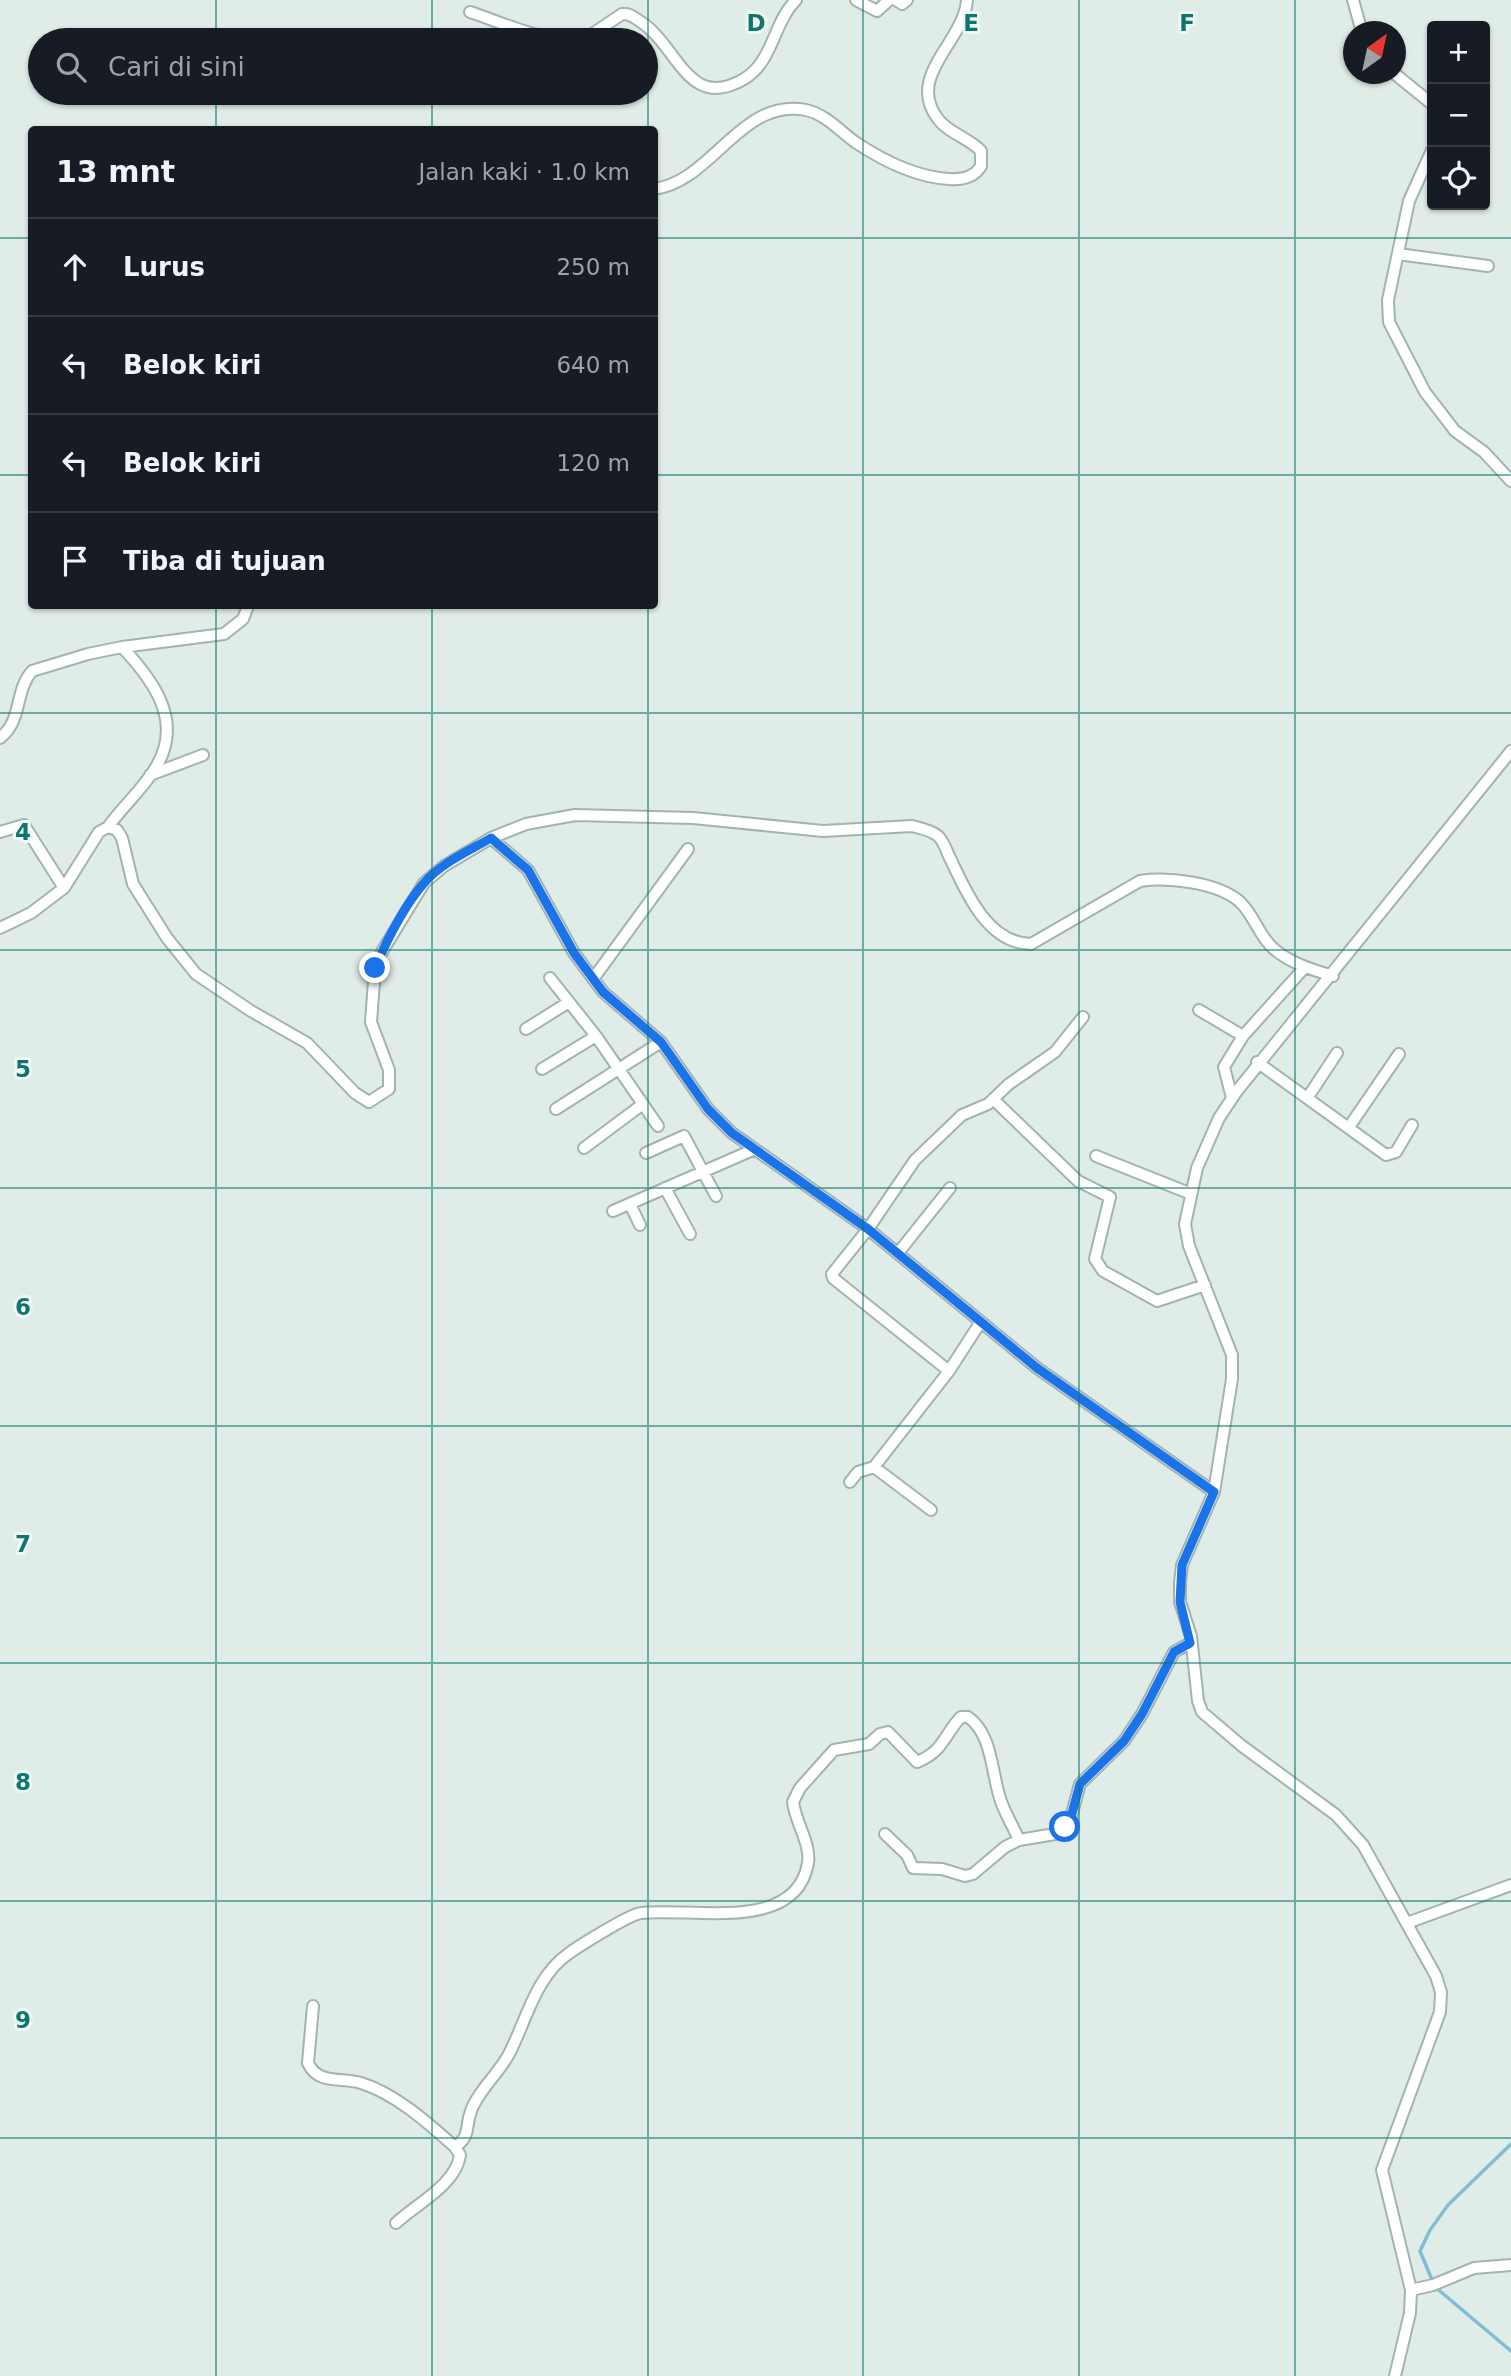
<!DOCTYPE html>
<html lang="id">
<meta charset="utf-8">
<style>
body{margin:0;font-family:"DejaVu Sans",sans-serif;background:#242831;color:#f1f3f6}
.controls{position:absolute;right:21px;top:21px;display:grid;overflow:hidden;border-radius:7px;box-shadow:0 2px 5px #0004}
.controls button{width:63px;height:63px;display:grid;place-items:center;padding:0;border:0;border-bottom:2px solid #363941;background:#171b24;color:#f1f3f6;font:35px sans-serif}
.compass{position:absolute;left:1343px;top:21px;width:63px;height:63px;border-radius:50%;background:#171b24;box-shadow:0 2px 5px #0004;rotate:33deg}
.stop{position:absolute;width:21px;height:21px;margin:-16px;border:5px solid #1a73e8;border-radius:50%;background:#fff}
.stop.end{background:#1a73e8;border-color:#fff;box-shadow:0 2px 7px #0008}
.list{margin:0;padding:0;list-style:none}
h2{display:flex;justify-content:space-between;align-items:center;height:91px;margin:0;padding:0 28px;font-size:30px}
h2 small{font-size:23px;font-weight:400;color:#9ea1a6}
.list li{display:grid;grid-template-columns:46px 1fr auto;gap:21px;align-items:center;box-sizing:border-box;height:98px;padding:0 28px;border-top:2px solid #363941}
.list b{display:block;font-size:26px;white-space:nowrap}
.list em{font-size:23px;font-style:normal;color:#9ea1a6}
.icon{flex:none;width:38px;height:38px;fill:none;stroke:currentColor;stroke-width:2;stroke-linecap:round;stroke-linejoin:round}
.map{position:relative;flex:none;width:1511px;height:2376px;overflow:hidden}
.search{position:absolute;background:#171b24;box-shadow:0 2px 5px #0004;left:28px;top:28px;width:630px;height:77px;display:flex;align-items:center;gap:18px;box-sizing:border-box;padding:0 24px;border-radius:38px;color:#9ea1a6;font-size:26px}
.panel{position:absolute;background:#171b24;box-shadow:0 2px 5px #0004;left:28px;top:126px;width:630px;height:483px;border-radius:7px}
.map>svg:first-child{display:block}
</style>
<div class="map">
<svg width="1511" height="2376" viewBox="0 0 1511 2376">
<rect width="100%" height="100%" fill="#e0ece8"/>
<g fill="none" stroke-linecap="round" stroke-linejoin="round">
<path stroke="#82bdd6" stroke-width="3.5" d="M1511,2144L1448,2205L1430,2230L1420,2251L1435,2287L1511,2351"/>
<g stroke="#a2b4b0" stroke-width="14">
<path id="minor" d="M856,0L877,11L889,0
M896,0L902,4L907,0
M1353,0L1362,32
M470,12C504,23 548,45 585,39L622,14C630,13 635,18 641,22C678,46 688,112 744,79C773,62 773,23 796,0
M1395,74L1432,104
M1432,150L1409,201L1388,300L1389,322L1425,392L1455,431L1484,452L1511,481
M654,189C712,182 741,97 806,110C825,114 840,131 855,142C882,160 916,177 949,179C962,180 974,178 981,166V151C969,138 948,133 938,119C905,76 964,42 967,0
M1398,254L1488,266
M0,738C23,720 14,692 32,671L88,654L122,647
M150,775L203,755
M108,827C123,806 143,789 156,767C184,721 153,680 122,647L224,634L243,619L248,606
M0,832L24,825L64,888
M491,838L528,870L574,953L603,992L661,1042L708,1109L732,1133L868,1229L1037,1368L1214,1492
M0,928L31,913L64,888L99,832L108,827L117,830L122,838L133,884L167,938L196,974L251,1011L307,1043L355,1093L369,1102L389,1089V1070L371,1022L375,968L383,950L424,883L444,866L491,838L526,824L575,815L693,818L823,831L912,826C920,828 931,830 938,836C944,841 947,853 951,860C967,894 988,943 1031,944L1140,881C1168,877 1216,882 1239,901C1254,914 1259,937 1274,949C1290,963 1313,970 1333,976
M550,978L596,1036L658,1126
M593,979L688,849
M1199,1010L1243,1036L1305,967
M526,1029L569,1002
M1257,1062L1386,1155L1396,1152L1412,1125
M542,1069L596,1036
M1308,1097L1337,1053
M1232,1098L1224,1067L1243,1036
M993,1099L1078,1181L1110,1197L1095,1259L1103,1271L1157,1301L1205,1285
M556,1109L661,1042
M1349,1127L1399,1054
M584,1148L643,1104
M646,1153L684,1136L716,1196
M1096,1156L1189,1193
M665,1188L690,1234
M630,1204L640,1225
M613,1211L755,1149
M898,1253L950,1188
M949,1371L833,1278L832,1274L868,1229L915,1160L962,1115L988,1104L1009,1084L1055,1052L1083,1017
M874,1467L949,1371L980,1323
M850,1482L858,1472L874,1467L931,1510
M885,1834L907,1855L913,1868L942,1869L965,1876L973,1874L1005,1847L1019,1840L1055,1834L1065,1827L1071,1817L1080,1784L1124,1741L1142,1714L1174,1652L1190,1643
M1407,1923L1511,1885
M313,2006L308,2063C318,2085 341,2077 361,2083C396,2094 428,2123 455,2147C471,2136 465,2127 471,2111C478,2091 499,2073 509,2054C526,2021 536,1976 568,1954C579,1946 630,1914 641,1913C691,1907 796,1934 808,1863C811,1844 795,1821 793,1802L800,1788L834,1750L869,1744L880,1734L888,1732L917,1762C944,1751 943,1736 961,1717H968C994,1735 991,1777 1002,1804C1007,1817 1014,1828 1019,1840
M396,2223C416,2204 456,2185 460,2155L455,2147
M1411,2290L1433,2285L1474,2268L1511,2265
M1395,2376L1410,2313L1411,2290L1382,2170L1440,2012L1441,1992L1436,1976L1363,1845L1336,1815L1242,1746L1202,1712L1198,1701L1191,1636L1180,1602V1583L1182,1565L1214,1492L1232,1379V1355L1189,1246L1185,1224L1197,1168L1219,1118L1237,1091L1511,751"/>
</g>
<use href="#minor" stroke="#fff" stroke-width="10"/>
</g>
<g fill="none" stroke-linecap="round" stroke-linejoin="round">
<path stroke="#1a73e8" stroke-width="9" d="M375,968C387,940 404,906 424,883C441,863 469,851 491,838L528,870L574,953L603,992L661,1042L708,1109L732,1133L868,1229L1037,1368L1214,1492L1182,1565L1180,1602L1190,1643L1174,1652L1142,1714L1124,1741L1080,1784L1071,1817L1065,1827"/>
</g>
<path fill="none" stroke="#0f766e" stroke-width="2" stroke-opacity="0.55" d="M216,0V40M432,0V40M648,0V130M863,0V2376M1079,0V2376M1295,0V2376M216,93V130M432,93V130M0,238H32M654,238H1511M0,475H32M654,475H1511M216,606V2376M432,606V2376M648,606V2376M0,713H1511M0,950H1511M0,1188H1511M0,1426H1511M0,1663H1511M0,1901H1511M0,2138H1511"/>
<g font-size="23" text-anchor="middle" font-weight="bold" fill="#0f766e" stroke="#f0f8f6" stroke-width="6" stroke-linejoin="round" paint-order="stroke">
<text x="756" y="31">D</text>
<text x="971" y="31">E</text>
<text x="1187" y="31">F</text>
<text x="23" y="840">4</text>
<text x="23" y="1077">5</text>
<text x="23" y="1315">6</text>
<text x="23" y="1552">7</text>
<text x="23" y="1790">8</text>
<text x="23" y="2028">9</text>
</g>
</svg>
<div class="controls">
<button>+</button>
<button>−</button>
<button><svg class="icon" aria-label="locate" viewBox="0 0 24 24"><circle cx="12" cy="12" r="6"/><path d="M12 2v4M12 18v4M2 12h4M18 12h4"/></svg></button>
</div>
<svg class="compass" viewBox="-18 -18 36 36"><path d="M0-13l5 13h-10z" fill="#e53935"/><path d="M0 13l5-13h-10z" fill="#9ea1a6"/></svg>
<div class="stop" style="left:1065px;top:1827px"></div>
<div class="stop end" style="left:375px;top:968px"></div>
<div class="search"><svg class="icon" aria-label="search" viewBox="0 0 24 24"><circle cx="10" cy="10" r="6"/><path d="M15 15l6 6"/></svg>Cari di sini</div>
<section class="panel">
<h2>13 mnt<small>Jalan kaki · 1.0 km</small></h2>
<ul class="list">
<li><svg class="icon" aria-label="ahead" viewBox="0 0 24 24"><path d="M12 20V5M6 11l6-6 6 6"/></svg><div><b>Lurus</b></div><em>250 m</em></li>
<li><svg class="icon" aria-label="left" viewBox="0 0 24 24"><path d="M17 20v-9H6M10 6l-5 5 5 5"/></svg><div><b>Belok kiri</b></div><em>640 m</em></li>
<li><svg class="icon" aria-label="left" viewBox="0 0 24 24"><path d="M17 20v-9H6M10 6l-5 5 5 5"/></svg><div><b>Belok kiri</b></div><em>120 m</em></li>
<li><svg class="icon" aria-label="arrive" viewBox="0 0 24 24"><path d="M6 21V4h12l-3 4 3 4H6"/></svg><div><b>Tiba di tujuan</b></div></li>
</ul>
</section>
</div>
